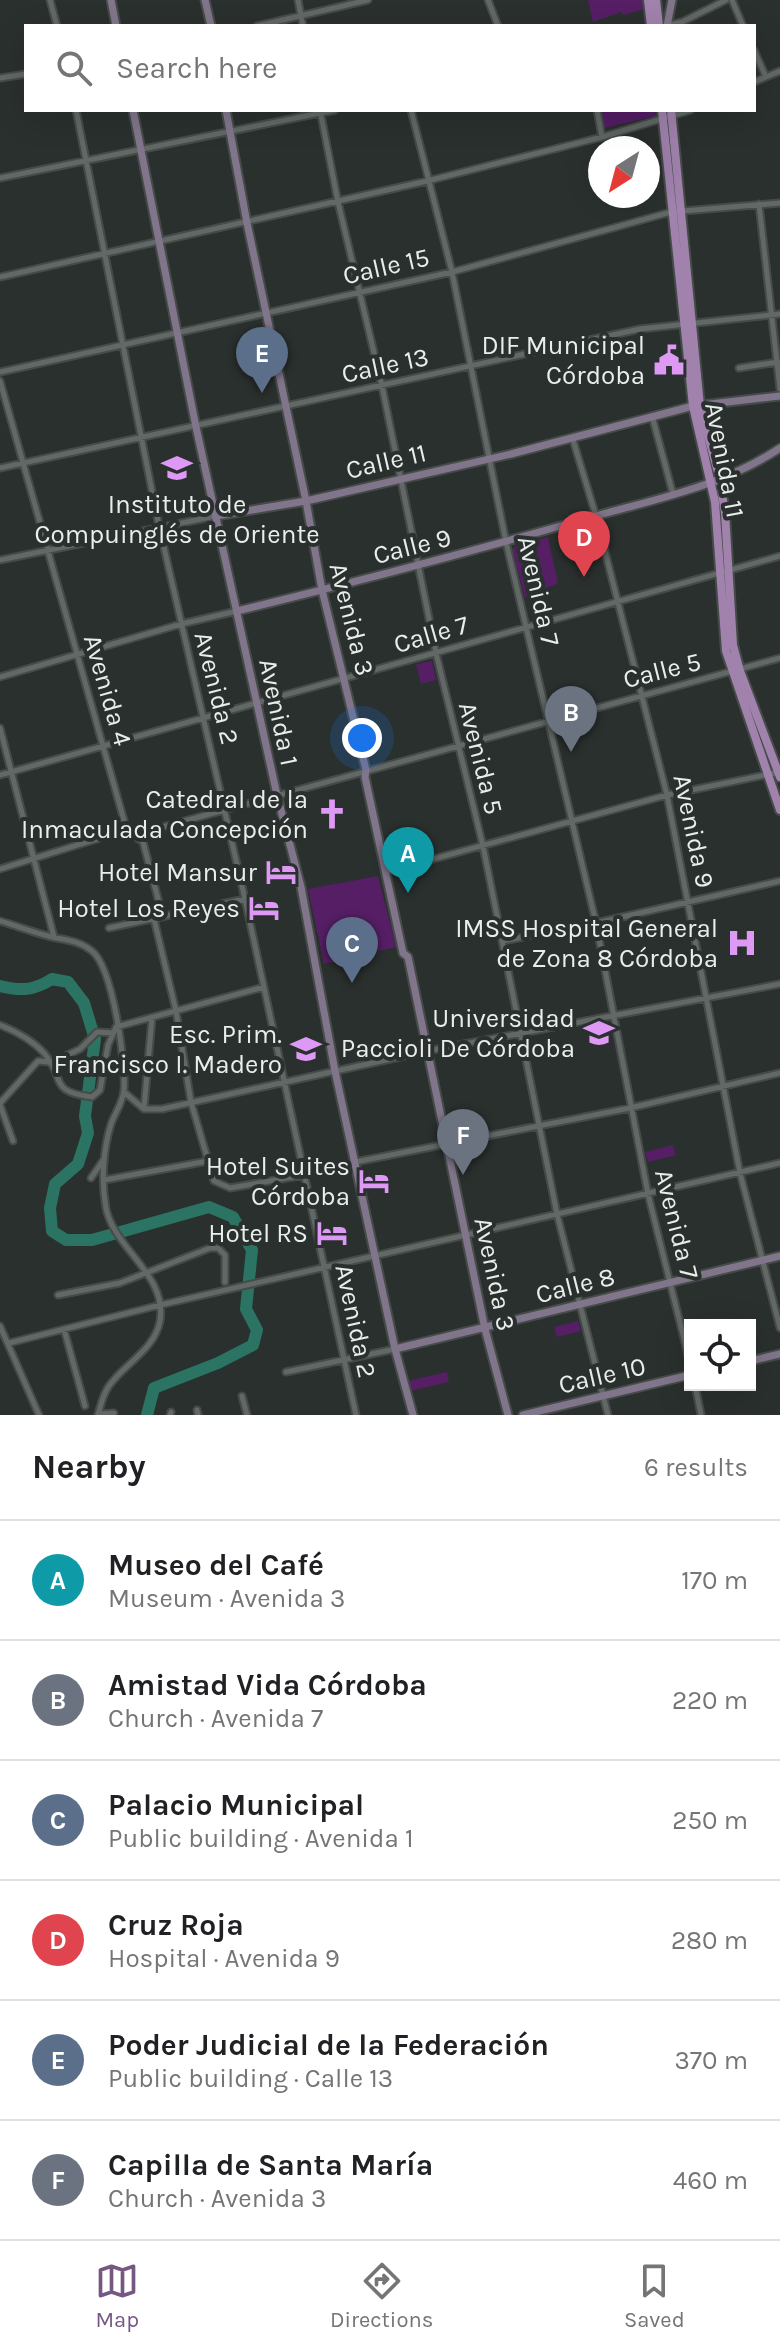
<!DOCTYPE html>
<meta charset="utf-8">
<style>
body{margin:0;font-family:Karla,sans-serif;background:#f2f2f2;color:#202124}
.controls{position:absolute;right:24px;bottom:24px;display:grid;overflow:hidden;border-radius:0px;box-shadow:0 8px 32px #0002}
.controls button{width:72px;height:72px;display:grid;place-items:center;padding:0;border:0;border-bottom:2px solid #e0e0e0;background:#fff;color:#202124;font:40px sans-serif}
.compass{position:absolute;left:588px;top:136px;width:72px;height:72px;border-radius:50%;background:#fff;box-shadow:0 8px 32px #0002;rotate:216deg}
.you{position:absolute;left:362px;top:738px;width:28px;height:28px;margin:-20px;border:6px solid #fff;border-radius:50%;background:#1a73e8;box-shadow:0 0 0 12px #1a73e833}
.badge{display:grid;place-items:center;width:52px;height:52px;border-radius:50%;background:#755782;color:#fff;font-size:26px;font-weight:700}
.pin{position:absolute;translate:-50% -66px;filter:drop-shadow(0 2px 4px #0008)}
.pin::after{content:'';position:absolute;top:42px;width:28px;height:24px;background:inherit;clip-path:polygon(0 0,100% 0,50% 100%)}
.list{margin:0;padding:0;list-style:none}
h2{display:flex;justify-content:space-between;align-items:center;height:104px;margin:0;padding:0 32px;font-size:34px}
h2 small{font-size:26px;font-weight:400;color:#757577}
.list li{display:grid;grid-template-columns:52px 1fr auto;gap:24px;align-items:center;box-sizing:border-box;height:120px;padding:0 32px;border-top:2px solid #e0e0e0}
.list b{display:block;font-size:30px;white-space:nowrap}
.list p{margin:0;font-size:26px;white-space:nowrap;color:#757577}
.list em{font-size:26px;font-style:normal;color:#757577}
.icon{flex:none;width:44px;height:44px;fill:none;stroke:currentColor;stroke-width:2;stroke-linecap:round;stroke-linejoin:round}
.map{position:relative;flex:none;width:780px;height:1415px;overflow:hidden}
.search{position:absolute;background:#fff;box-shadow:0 8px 32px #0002;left:24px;right:24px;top:24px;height:88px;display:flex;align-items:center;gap:20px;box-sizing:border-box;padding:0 28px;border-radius:0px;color:#757577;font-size:30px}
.sheet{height:824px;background:#fff}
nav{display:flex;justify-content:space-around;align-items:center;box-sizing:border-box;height:112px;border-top:2px solid #e0e0e0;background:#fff;font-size:22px;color:#757577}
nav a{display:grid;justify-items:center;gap:4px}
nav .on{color:#755782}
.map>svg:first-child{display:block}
</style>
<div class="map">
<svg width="780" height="1415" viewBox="0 0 780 1415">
<rect width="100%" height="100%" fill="#2a302e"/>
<path fill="#551e65" d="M588,0H644L645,9L623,15L621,12L593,22Z
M601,110H655L656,116L604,128Z
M548,537L558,583L525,598L512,548Z
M432,661L436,680L421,684L416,664Z
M378,876L396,947L324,964L308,889Z
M673,1145L676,1155L648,1162L645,1152Z
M578,1321L581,1331L557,1337L554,1327Z
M447,1372L449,1382L410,1391L407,1381Z"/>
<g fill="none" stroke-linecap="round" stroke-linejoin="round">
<path stroke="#2b7463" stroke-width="12" d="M0,986C21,991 33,991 52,979L68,982L84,1003L95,1039L85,1116L88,1133L78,1164L55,1184L50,1208L52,1231L66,1240H92L209,1207L233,1217L252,1250L246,1309L257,1330L253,1345L218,1363L154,1388L147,1415"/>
<g stroke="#464b49" stroke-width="9">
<path id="minor" d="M50,0L57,26
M298,0L303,26
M488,0L498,26
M732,0L743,26
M257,26L368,0
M665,26L682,22L726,0
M754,50L766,77
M0,78L26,74
M754,82L780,71
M76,110L159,526L245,899L356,1415
M320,110L338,202L382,386L436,653L483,846L557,1214L608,1415
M411,110L452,272L506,542L596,923L648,1194L690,1363
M597,110L602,137
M0,178L335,110
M759,204L780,389
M0,277L427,181L602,137L691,110
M739,368L778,362
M0,372L452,272L671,212L780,203
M0,381L127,831L143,842L161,910L154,919L176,1011L191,1102L214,1181L230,1188L304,1175L355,1162L630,1108L780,1073
M652,416L673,494
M573,440L596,516L667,795L740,1173L780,1328
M0,468L640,329L780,314
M0,560L216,516
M0,677L181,624L237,611
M0,728L54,937
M0,775L780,556
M0,869L119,832L137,834L780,658
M386,872L667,795L780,772
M0,921C17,926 35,933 52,937C66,940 80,941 92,951C113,968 126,1063 124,1090C123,1102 115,1113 111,1124C103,1150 101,1182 106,1208C114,1249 168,1275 160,1321C155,1348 128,1362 112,1382C104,1391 101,1404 98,1415
M109,928L245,899
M502,941L596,923L780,881
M0,1025C15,1031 33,1041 44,1053C67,1080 47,1091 92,1097L100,1090L108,1045L116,1027L264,987
M50,1063L80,1049L97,1032L113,1033
M124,1092L144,1109H162L427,1051L780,984
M0,1103L38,1061L49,1062
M0,1105L13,1141
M144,1108L152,1018
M91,1178L104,1159
M104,1180L208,1161
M58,1295L120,1283L210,1248H218L225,1255V1282
M0,1326L39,1415
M64,1329L85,1406
M9,1343L160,1305L780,1163
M286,1372L395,1349
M695,1385L701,1415
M242,1396L247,1415
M197,1410L198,1415
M98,1414L114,1413
M170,1415L171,1412"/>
</g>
<g stroke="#464b49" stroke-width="11">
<path id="secondary" d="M111,0L116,26
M205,0L211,26
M667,26L672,0
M133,110L196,427L277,795L301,887L335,1071L395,1349L413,1415
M226,110L247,223L306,501L322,590L366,770L365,777L403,953L408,957L485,1329L508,1415
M216,516L306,501L511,454L693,406L780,396
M237,611C356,582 474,551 592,517C656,499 723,486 780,448
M395,1349L780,1256
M750,1361L780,1354
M523,1415L690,1375"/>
</g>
<g stroke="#464b49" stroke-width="12">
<path id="primary" d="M648,0L651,26
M656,0L659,26
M662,110L693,406L715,502L726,651L780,810
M671,110L700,406L720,480L725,513L733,645L740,671L780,777"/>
</g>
<use href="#minor" stroke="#616866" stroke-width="5"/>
<use href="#secondary" stroke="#80758a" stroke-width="7"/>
<use href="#primary" stroke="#a082ad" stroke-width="8"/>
</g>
<defs>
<g id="civic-bare" transform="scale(2.4)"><path d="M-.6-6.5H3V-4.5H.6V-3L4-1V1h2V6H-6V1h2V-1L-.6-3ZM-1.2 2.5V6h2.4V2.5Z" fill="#dd99f4" stroke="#2a302e" stroke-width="2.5" paint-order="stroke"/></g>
<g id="school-bare" transform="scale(2.4)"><path d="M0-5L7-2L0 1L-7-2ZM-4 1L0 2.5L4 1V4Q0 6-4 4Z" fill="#dd99f4" stroke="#2a302e" stroke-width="2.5" paint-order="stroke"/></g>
<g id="church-bare" transform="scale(2.4)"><path d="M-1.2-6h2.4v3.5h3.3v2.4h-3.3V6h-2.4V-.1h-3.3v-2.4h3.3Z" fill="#dd99f4" stroke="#2a302e" stroke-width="2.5" paint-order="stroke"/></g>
<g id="hotel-bare" transform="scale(2.4)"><path d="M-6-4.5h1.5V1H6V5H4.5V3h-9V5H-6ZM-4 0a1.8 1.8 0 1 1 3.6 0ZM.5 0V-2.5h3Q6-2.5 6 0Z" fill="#dd99f4" stroke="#2a302e" stroke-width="2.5" paint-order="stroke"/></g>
<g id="hospital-bare" transform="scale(2.4)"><path d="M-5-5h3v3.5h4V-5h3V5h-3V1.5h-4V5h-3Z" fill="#dd99f4" stroke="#2a302e" stroke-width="2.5" paint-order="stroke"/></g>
<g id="university-bare" transform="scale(2.4)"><path d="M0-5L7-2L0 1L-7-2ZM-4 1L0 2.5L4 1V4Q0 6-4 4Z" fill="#dd99f4" stroke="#2a302e" stroke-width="2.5" paint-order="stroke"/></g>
</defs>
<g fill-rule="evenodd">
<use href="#civic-bare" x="669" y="360"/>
<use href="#school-bare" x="177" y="468"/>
<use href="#church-bare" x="332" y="814"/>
<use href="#hotel-bare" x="281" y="872"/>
<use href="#hotel-bare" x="264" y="908"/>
<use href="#hospital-bare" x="742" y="943"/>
<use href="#university-bare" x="599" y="1033"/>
<use href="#school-bare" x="306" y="1049"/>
<use href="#hotel-bare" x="374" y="1181"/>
<use href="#hotel-bare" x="332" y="1233"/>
</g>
<g text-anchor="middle" stroke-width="8" stroke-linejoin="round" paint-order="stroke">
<g font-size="26" fill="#e9edec" stroke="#2a302e">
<text transform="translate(386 266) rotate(-13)" y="9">Calle 15</text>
<text transform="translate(385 365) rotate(-12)" y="9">Calle 13</text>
<text transform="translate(725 460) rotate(79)" y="9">Avenida 11</text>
<text transform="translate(386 461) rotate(-13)" y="9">Calle 11</text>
<text transform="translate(412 546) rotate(-14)" y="9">Calle 9</text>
<text transform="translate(539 591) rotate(77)" y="9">Avenida 7</text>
<text transform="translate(352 619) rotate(76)" y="9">Avenida 3</text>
<text transform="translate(431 634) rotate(-16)" y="9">Calle 7</text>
<text transform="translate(662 670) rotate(-14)" y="9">Calle 5</text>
<text transform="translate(217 688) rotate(76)" y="9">Avenida 2</text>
<text transform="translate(108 690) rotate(74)" y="9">Avenida 4</text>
<text transform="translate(279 712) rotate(78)" y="9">Avenida 1</text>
<text transform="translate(481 758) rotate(76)" y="9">Avenida 5</text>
<text transform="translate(694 831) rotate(78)" y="9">Avenida 9</text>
<text transform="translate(677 1224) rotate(76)" y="9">Avenida 7</text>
<text transform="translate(495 1274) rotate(78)" y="9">Avenida 3</text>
<text transform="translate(575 1285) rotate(-14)" y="9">Calle 8</text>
<text transform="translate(356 1321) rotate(78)" y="9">Avenida 2</text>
<text transform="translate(602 1375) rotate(-13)" y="9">Calle 10</text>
</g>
<g font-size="26" fill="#e9edec" stroke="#2a302e" text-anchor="end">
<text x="645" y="354">DIF Municipal<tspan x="645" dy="30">Córdoba</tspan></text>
<text x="177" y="513" text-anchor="middle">Instituto de<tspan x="177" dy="30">Compuinglés de Oriente</tspan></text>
<text x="308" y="808">Catedral de la<tspan x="308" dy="30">Inmaculada Concepción</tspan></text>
<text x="257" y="881">Hotel Mansur</text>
<text x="240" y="917">Hotel Los Reyes</text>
<text x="718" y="937">IMSS Hospital General<tspan x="718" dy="30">de Zona 8 Córdoba</tspan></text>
<text x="575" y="1027">Universidad<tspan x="575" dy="30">Paccioli De Córdoba</tspan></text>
<text x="282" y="1043">Esc. Prim.<tspan x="282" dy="30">Francisco I. Madero</tspan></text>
<text x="350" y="1175">Hotel Suites<tspan x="350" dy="30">Córdoba</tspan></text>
<text x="308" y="1242">Hotel RS</text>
</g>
</g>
</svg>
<div class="controls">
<button><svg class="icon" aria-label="locate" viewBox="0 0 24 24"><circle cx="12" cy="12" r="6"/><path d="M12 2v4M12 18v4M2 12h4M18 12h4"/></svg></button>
</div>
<svg class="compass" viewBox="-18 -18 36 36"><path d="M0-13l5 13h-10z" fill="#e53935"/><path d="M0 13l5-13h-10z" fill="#757577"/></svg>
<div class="you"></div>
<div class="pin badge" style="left:408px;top:893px;background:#0f9aa8">A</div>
<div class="pin badge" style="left:571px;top:752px;background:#6b7280">B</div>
<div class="pin badge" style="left:352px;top:983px;background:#5c6f8a">C</div>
<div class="pin badge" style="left:584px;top:577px;background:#e0444e">D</div>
<div class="pin badge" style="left:262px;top:393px;background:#5c6f8a">E</div>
<div class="pin badge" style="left:463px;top:1175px;background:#6b7280">F</div>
<div class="search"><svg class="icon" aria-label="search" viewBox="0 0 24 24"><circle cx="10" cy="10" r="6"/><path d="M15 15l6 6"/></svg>Search here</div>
</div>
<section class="sheet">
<h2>Nearby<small>6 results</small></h2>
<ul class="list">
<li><span class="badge" style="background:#0f9aa8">A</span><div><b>Museo del Café</b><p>Museum · Avenida 3</p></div><em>170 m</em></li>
<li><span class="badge" style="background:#6b7280">B</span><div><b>Amistad Vida Córdoba</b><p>Church · Avenida 7</p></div><em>220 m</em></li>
<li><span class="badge" style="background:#5c6f8a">C</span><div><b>Palacio Municipal</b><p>Public building · Avenida 1</p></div><em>250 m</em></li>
<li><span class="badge" style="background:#e0444e">D</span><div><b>Cruz Roja</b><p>Hospital · Avenida 9</p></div><em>280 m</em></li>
<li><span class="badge" style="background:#5c6f8a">E</span><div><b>Poder Judicial de la Federación</b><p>Public building · Calle 13</p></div><em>370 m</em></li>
<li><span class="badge" style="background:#6b7280">F</span><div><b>Capilla de Santa María</b><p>Church · Avenida 3</p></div><em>460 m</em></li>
</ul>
</section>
<nav>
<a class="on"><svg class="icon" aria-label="map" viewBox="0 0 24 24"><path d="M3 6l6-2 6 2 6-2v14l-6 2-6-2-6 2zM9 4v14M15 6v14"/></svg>Map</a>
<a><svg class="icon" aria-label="directions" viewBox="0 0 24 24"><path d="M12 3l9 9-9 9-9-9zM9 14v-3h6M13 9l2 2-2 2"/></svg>Directions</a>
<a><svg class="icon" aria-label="saved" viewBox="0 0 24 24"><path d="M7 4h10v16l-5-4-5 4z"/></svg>Saved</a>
</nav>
